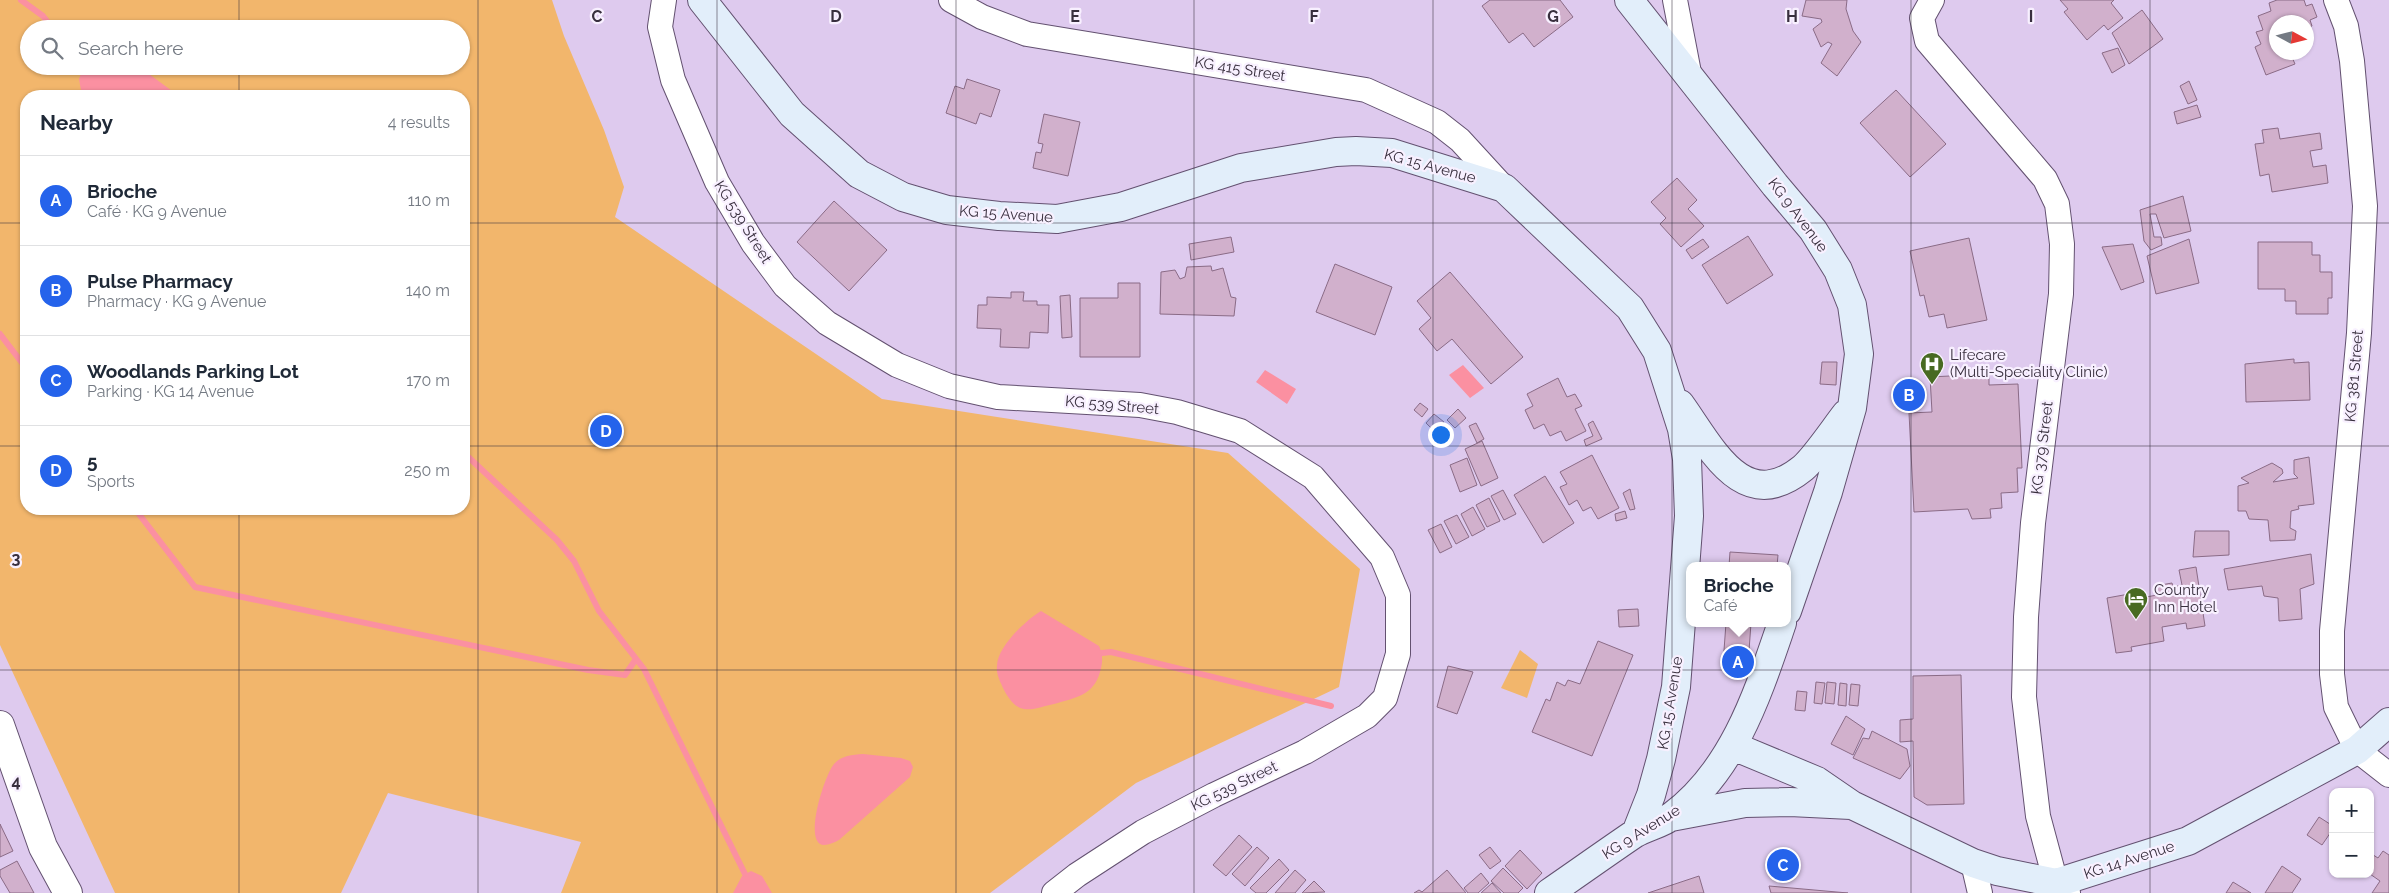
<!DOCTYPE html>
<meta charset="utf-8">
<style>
body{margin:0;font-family:Raleway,sans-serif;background:#f2f2f3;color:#1f2937}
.controls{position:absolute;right:15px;bottom:15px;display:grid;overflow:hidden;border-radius:10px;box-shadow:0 1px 4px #0004}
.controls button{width:45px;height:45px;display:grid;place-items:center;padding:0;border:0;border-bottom:1px solid #e0e1e3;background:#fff;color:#1f2937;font:25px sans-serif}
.compass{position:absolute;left:2269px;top:15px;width:45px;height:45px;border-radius:50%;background:#fff;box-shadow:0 1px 4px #0004;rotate:97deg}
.you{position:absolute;left:1440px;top:434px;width:18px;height:18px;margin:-12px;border:4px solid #fff;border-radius:50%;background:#1a73e8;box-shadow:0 0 0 8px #1a73e833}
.badge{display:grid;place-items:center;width:32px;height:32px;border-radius:50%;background:#2563eb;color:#fff;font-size:16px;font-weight:700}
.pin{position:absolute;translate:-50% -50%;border:2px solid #fff;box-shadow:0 1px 5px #0006}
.popup{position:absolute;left:1686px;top:562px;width:105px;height:65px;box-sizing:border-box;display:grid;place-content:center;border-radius:10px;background:#fff;filter:drop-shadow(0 1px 4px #0005);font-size:16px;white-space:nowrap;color:#747a83}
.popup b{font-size:19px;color:#1f2937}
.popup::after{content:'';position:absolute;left:50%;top:100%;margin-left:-10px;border:10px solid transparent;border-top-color:#fff}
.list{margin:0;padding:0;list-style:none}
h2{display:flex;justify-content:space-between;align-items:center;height:65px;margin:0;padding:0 20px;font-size:21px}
h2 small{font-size:16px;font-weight:400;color:#747a83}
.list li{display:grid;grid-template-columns:32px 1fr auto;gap:15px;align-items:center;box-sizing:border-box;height:90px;padding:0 20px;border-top:1px solid #e0e1e3}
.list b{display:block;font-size:19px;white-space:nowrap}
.list p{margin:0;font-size:16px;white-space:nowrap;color:#747a83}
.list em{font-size:16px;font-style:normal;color:#747a83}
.icon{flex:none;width:28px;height:28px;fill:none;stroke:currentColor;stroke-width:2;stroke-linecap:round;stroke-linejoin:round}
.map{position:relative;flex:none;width:2389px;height:893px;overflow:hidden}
.search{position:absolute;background:#fff;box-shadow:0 1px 4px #0004;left:20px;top:20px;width:450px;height:55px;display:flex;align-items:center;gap:12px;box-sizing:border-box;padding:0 18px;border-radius:28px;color:#747a83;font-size:19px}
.panel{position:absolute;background:#fff;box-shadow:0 1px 4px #0004;left:20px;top:90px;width:450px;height:425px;border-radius:20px}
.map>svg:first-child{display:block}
</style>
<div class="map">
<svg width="2389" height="893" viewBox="0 0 2389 893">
<rect width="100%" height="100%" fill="#decaee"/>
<path fill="#f2b66c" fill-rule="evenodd" d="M0,0H552L564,36L604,130L624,187L615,217L882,399L1228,453L1360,569L1339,687L1136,783L990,893H561L581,842L388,793L341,893H115L0,645ZM29,29H461V66H29ZM26,96H464V509H26Z
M1520,650L1538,664L1527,698L1501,688Z"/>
<path fill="#fb90a1" d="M84,66H138L179,96H82L79,79Z
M1463,365L1484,388L1470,398L1449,375Z
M1265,370L1296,389L1287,404L1256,382Z
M1041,611L1099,646C1103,654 1103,662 1100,672C1094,695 1075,698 1054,704C1043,706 1031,712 1020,708C1012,704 1007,696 1003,688C1000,681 996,674 997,666C997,647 1026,620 1041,611Z
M863,754L901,758L910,761L913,767L910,777L839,840C835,842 829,845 824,845C802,844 825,774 834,764C842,755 852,755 863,754Z
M751,871L762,876L772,893H733L742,876Z"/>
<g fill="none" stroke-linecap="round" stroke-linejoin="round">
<path stroke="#fb90a1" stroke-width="6" d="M21,0L43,16L53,29
M0,334L26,368
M464,453L557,540L574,561L599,611L644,669L745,874
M135,509L195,587L588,670L625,675L636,659
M1102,653L1111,652L1331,706"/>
</g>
<path fill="#d1b0cc" stroke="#8a6b86" d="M1490,0H1560L1573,17L1534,47L1523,33L1509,43L1482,6Z
M1806,0H1847L1846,9L1853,31L1861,42L1837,76L1821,63L1832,44L1828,42L1821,47L1813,29L1822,22L1821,19L1802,16Z
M2060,0H2114L2111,3L2123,18L2108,30L2104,25L2087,40L2064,12L2068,9Z
M2277,0H2304L2306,6L2312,4L2317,17L2310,20L2312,26L2306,28V22H2276V52H2299L2291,55L2295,64L2266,75L2255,47L2261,44L2256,32L2263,30L2258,16L2271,11L2269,3Z
M2142,10L2163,39L2129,64L2112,33Z
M2118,48L2125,65L2112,73L2102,53Z
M967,79L1000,90L991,117L980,113L976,124L946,113L955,86L964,89Z
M2189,81L2197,100L2188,104L2180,86Z
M1896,90L1946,144L1910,177L1860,123Z
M2197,105L2201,117L2177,124L2174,112Z
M1044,114L1080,122L1068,176L1033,168L1036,152L1041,153L1043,144L1038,143Z
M2278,128L2280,139L2320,133L2322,149L2310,151L2313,167L2326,165L2328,183L2272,192L2269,174L2260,176L2255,144L2264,143L2262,130Z
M1677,178L1697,200L1688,209L1704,226L1681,247L1660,224L1666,218L1651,202Z
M2183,196L2191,231L2164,238L2156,214H2150L2154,237H2161L2162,245L2151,250L2144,241L2140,210Z
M834,201L887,250L849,291L797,242Z
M1748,236L1773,275L1727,304L1702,265Z
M1231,237L1234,252L1191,260L1189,244Z
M1969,238L1987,320L1947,328L1944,314L1929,317L1924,295L1920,296L1910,251Z
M1703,239L1709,247L1692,259L1686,250Z
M2189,239L2199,283L2156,294L2147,256Z
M2258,242H2312V255H2320V272H2332V298H2328V314H2296V301H2285V289H2258Z
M2133,244L2144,282L2121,290L2102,247Z
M1335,264L1392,287L1375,335L1316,312Z
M1211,266L1212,271L1223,268L1231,297L1236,298L1234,316L1160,314L1161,272L1175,270L1180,279L1185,277L1187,267Z
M1450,272L1523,357L1491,384L1452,339L1437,351L1419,329L1431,318L1417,301Z
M1118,283H1140V357H1080V298H1118Z
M1011,292H1024L1023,301H1037V305H1049L1048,333L1030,332L1029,348L1000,347L1001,329L977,328L978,305H987V297L1011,298Z
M1070,295L1072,337L1062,338L1060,296Z
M2294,359V363L2309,362L2310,400L2246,402L2245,364Z
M1822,362H1837L1836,385L1820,384Z
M1989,374V385L2018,384L2022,468H2017L2018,492L2001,493L2002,508L1990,509L1991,518L1972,519L1968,509L1914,512L1909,413L1932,412L1930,377Z
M1558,378L1567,397L1575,394L1582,406L1575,409L1586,431L1566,441L1561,431L1550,436L1544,424L1534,429L1525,410L1533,406L1527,394Z
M1420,403L1428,409L1422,417L1414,410Z
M1458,409L1466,418L1455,428L1447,420Z
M1434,414L1444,422L1435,432L1426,423Z
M1593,421L1602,439L1586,446L1584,440L1593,436L1588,424Z
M1476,423L1484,439L1477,443L1469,426Z
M1482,441L1498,478L1481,486L1465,449Z
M1592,455L1619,508L1598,519L1591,507L1583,511L1577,500L1569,505L1560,487L1567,484L1560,472Z
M2309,457L2314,504L2298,506L2299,509L2291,511L2290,528L2296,531L2295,540L2270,541L2268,520L2249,519L2246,511H2238V486L2249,483L2241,478L2272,463L2282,469L2283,473L2273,482L2298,478L2294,474V460Z
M1467,458L1477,485L1460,492L1450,465Z
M1545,476L1574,523L1543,543L1514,495Z
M1630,489L1635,509L1630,510L1623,493Z
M1503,490L1516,514L1504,520L1491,496Z
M1489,498L1500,521L1487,527L1476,505Z
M1473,507L1485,529L1472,536L1461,514Z
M1625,511L1627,518L1616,521L1615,514Z
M1457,515L1469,537L1456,544L1444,521Z
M1441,524L1452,547L1440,553L1428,530Z
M2195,531H2229V555L2193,557Z
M1730,552L1778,555L1777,566H1729Z
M2311,554L2314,584L2300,589L2302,619L2279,621L2278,598L2264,596L2262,586L2228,590L2224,569Z
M2196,567L2205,626L2187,629L2186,623L2162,627L2164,641L2131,647L2132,651L2116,653L2107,598L2129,594L2130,600L2157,595L2155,586L2172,583L2173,587L2182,585L2179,570Z
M1638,609L1639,626L1619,627L1618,610Z
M1726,623H1751L1748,665L1723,664Z
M1598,641L1633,655L1592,756L1532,732L1546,699L1550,701L1557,682L1565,686L1568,680L1580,684Z
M1448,666L1473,672L1457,714L1437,707Z
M1961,675L1964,804L1927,805L1914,797L1913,741L1900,742V720L1913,719V676Z
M1816,682L1825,683L1822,704L1814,703Z
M1827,682L1836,683L1834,704L1825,703Z
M1840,683L1847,684L1846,706L1838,705Z
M1851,684L1860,685L1858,706L1849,705Z
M1797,691L1807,692L1805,711L1795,710Z
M1846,716L1865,729L1853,755L1831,744Z
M1872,731L1907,749L1910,766L1900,779L1853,758L1863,738L1869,739Z
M2319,817L2333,826V829L2322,845L2307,835Z
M0,824L13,851L0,857Z
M1239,835L1252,847L1226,876L1213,865Z
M1257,847L1269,858L1245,886L1232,874Z
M1490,847L1501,861L1490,869L1479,855Z
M1520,850L1542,873L1527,889L1505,866Z
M2383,851L2389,855V893H2372L2380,881L2370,874V853L2378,858Z
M1279,859L1289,870L1266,893H1256L1250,888Z
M17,861L34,893H10L0,876V870Z
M2282,866L2301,879L2292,893H2265Z
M1503,868L1523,888L1518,893H1504L1491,881Z
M1295,870L1306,880L1295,893H1275Z
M1447,870L1466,893H1414L1419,890L1422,892Z
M1481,873L1489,883L1478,893H1468L1464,888Z
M1699,876L1704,893H1648Z
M1314,881L1325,892L1302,893Z
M2233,882L2251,893H2226Z
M1492,883L1501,893H1481Z
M1769,886L1848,893H1771Z"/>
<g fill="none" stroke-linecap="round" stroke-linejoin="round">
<g stroke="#635170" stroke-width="26">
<path id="minor" d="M664,0L660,27L673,80L717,182L753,243L785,286L827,323L897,365L949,386L998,397L1140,405L1177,412L1240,431L1313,477L1382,557L1398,595V654L1385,698L1367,716L1305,752L1214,795L1143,832L1077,875L1054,893
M951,0L982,17L1027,34L1366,90L1437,122L1460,140L1504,188
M1675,0L1690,78
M1932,0L1922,18L1927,41L2045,179L2057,204L2062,244L2061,294L2033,523L2026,617L2024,697L2038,816L2056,883L2068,893
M2336,0L2346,26L2352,61L2365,206L2359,333L2332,631V674L2336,707L2357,750L2389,775
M1973,863L1980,893"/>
</g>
<g stroke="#635170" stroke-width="30">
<path id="tertiary" d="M0,725L43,847L68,893"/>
</g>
<g stroke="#635170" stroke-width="30">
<path id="secondary" d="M702,0L792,114L859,174L903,197L947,210L999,216L1057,219L1121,207L1241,168L1336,152L1356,151L1392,153L1504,188L1630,308L1657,351L1682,429L1687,459L1689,516L1676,687L1661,759L1651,795L1636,833
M1629,0L1775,185L1813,230L1838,270L1852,305L1859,354L1852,408L1828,492L1787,611
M1680,404C1711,447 1743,517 1803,468C1815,458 1835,428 1846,414
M1733,746L1817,781L1852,805L1973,863L1997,871L2056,883L2188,841L2357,750L2389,722
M1671,817L1745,803L1790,802L1851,805
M1549,893C1578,873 1606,853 1634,834C1646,827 1661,824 1672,816C1734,770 1758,693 1782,623"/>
</g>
<use href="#minor" stroke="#fff" stroke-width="24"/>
<use href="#tertiary" stroke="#fff" stroke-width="28"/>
<use href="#secondary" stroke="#e2eefa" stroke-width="28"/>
</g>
<path fill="none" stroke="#382f3e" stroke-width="1" stroke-opacity="0.55" d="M239,0V29M478,0V893M717,0V893M956,0V893M1194,0V893M1433,0V893M1672,0V893M1911,0V893M2150,0V893M239,66V96M0,223H26M464,223H2389M0,446H26M464,446H2389M239,509V893M0,670H2389"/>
<defs>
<g id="hospital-pin" transform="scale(1.25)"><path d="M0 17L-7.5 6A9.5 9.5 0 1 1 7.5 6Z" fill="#486a22" stroke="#f8f0ff"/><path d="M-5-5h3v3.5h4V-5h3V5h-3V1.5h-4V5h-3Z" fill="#fff"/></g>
<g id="hotel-pin" transform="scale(1.25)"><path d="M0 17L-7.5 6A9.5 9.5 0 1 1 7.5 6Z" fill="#486a22" stroke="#f8f0ff"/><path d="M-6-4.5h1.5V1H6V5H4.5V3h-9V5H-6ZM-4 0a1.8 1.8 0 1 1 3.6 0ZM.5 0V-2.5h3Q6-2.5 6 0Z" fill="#fff"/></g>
</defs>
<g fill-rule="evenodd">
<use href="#hospital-pin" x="1932" y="364"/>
<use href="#hotel-pin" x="2136" y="599"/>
</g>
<g text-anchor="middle" stroke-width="4.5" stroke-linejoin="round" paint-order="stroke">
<g font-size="15" fill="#382f3e" stroke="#f8f0ff">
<text transform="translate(1240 69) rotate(9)" y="5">KG 415 Street</text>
<text transform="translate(1430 166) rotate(15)" y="5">KG 15 Avenue</text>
<text transform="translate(1006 214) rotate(4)" y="5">KG 15 Avenue</text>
<text transform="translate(1798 215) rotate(53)" y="5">KG 9 Avenue</text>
<text transform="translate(743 222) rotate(58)" y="5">KG 539 Street</text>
<text transform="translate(2354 376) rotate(-85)" y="5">KG 381 Street</text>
<text transform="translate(1112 405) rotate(5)" y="5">KG 539 Street</text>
<text transform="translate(2042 448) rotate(-83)" y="5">KG 379 Street</text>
<text transform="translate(1670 703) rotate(-81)" y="5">KG 15 Avenue</text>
<text transform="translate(1234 786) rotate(-26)" y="5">KG 539 Street</text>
<text transform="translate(1641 832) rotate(-32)" y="5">KG 9 Avenue</text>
<text transform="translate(2129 860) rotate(-18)" y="5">KG 14 Avenue</text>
</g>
<g font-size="15" fill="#382f3e" stroke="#f8f0ff" text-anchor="start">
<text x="1950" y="360">Lifecare<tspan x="1950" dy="17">(Multi-Speciality Clinic)</tspan></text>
<text x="2154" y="595">Country<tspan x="2154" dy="17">Inn Hotel</tspan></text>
</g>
</g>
<g font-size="16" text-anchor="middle" font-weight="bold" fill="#382f3e" stroke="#f8f0ff" stroke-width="4.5" stroke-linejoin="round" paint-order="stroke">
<text x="597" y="22">C</text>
<text x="836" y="22">D</text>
<text x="1075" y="22">E</text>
<text x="1314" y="22">F</text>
<text x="1553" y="22">G</text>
<text x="1792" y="22">H</text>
<text x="2031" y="22">I</text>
<text x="16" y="564">3</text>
<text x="16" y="787">4</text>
</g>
</svg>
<div class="controls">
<button>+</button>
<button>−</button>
</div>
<svg class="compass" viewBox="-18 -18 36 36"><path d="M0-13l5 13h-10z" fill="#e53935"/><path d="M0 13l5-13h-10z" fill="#747a83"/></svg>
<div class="you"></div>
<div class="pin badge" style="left:1738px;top:662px">A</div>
<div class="popup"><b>Brioche</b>Café</div>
<div class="pin badge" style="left:1909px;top:395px">B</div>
<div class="pin badge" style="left:1783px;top:865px">C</div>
<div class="pin badge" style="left:606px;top:431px">D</div>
<div class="search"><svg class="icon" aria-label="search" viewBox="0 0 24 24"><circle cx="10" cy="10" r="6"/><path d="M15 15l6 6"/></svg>Search here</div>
<section class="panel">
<h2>Nearby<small>4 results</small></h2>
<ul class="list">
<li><span class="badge">A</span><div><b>Brioche</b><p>Café · KG 9 Avenue</p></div><em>110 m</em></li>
<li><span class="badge">B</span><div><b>Pulse Pharmacy</b><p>Pharmacy · KG 9 Avenue</p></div><em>140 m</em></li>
<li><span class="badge">C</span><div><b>Woodlands Parking Lot</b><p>Parking · KG 14 Avenue</p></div><em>170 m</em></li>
<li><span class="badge">D</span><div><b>5</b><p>Sports</p></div><em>250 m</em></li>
</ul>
</section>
</div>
